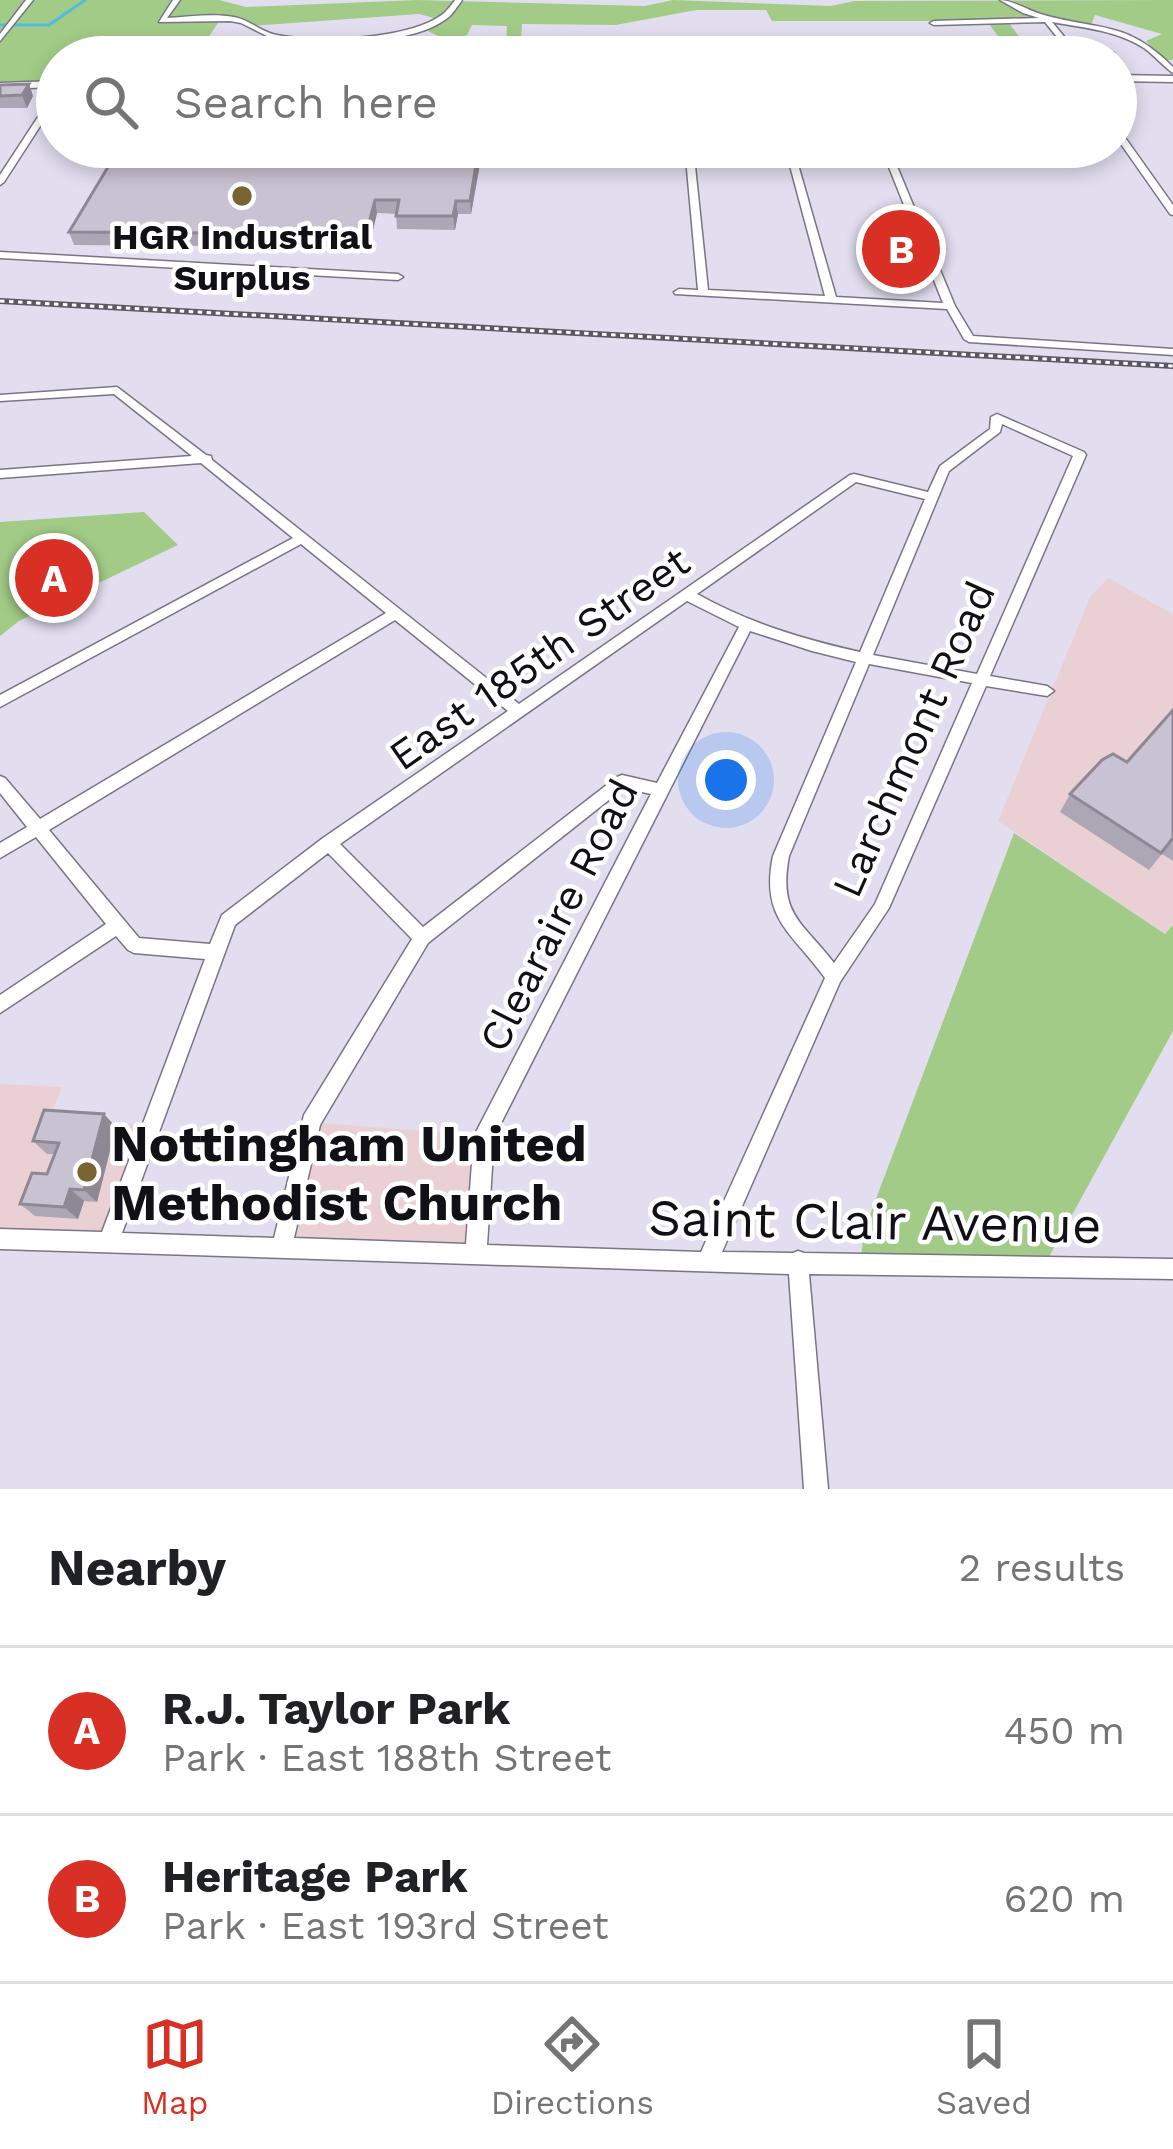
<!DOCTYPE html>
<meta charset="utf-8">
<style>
body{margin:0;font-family:"Work Sans",sans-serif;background:#f2f2f2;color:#202124}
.you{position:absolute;left:726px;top:780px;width:42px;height:42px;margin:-30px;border:9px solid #fff;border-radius:50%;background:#1a73e8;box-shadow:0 0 0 18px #1a73e833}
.badge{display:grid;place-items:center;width:78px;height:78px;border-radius:50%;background:#d93025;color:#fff;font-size:39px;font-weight:700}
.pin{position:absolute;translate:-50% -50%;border:6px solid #fff;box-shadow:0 3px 12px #0006}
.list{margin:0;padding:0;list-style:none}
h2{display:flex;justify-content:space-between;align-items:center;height:156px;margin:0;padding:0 48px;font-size:51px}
h2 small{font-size:39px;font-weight:400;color:#757577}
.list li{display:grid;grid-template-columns:78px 1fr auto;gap:36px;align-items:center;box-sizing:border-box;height:168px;padding:0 48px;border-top:3px solid #e0e0e0}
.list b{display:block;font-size:45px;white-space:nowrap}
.list p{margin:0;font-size:39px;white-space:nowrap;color:#757577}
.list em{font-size:39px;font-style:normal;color:#757577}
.icon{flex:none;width:66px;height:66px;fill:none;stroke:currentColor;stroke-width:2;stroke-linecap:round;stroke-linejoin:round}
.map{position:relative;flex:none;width:1173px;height:1489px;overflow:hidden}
.search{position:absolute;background:#fff;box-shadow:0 6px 18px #0003;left:36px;right:36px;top:36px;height:132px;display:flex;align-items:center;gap:30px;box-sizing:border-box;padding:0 42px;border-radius:66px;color:#757577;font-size:45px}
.sheet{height:492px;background:#fff}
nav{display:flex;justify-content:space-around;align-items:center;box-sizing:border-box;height:168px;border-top:3px solid #e0e0e0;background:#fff;font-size:33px;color:#757577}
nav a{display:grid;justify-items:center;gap:6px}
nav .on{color:#d93025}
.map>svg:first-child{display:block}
</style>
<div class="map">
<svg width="1173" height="1489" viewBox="0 0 1173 1489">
<rect width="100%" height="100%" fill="#e2def0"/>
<path fill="#ead0d4" d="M1108,578L1173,614V925L1166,934L998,821L1090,597Z
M0,1084L62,1087L49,1121L150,1125L108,1243L0,1239Z
M311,1122L484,1136L476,1251L282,1245Z"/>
<path fill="#a2cb87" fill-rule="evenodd" d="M0,0H219L246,7L417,0L645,6L673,0L831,6L854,1L1173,0V60H1164L1146,41L1162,34L1095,15L1091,25L1008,22L1021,39H1000L987,21H772L766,10H696L616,25L522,24L520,57H411L368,49L440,37L424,29L441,20L419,14L250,26L220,20L195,57H57V81L0,86ZM472,25L507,26L506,44L483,54L440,55L441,44L467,35Z
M872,241H923L936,273L882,272Z
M144,512L178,545L19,621L0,636V522Z
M1014,833L1165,934L1173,925V1031L1044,1266L860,1262L865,1228Z"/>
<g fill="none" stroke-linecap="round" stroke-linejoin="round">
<path stroke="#4fbddc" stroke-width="3" d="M0,25H49L85,0"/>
<g stroke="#797585" stroke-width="3">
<path id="minor" d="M26,0H33L0,41V34Z
M173,0H180L167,18C189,17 212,13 234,17C250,20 261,32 277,35C318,43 409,40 443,14C447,11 452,4 455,0H462C462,1 451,15 450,16C425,37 383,40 352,42L349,57H341L344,43L273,39L241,23L230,21L159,22Z
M1000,0C1015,1 1029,11 1044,15C1101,31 1126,20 1173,67V73C1163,66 1155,56 1144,48C1116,30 1084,28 1052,22L1076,51H1110L1114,53L1110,55H941L944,51H1068L1045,22L934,25L930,23L934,21L1039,18L1023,13Z
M57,92V100L4,182L0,185V175L53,94Z
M1116,128L1119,129L1173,205V215L1170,214L1116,137Z
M685,147H693L708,290L825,296L785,147H793L836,297L943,303L881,147H889L955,306L973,336L1173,349V355L969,342L964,339L947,309L675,294L674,292L679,289L698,290Z
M0,252L398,274L403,277L398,280L0,258Z
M117,387L206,455L211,456L212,460L519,704L850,475L854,474L928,492L940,466L990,429L991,417L997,414L1084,452L1086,455L990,676L1047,686L1054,691L1047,696L986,686L889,908L840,982L722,1252L793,1253L798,1251L804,1253L1173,1259V1279L809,1274L828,1489H804L789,1274L0,1249V1229L102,1232L205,959L134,953L128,950L116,936L0,1013V995L106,924L36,837L0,858V843L27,827L0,793V776L5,778L40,819L386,613L301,544L0,707V695L293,538L201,463L0,478V470L192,456L114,394L0,401V395ZM1002,424L1073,456L977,674L873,655L949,471L1000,432ZM856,482L925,499L860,652C802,639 749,623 697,594ZM687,601L739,627L657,783L622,775L617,777L423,927L340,844ZM395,620L508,711L323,838L222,915L210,944L139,938L49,830ZM750,631L812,651L856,662L773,856C760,919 792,932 825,978L701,1252L487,1245L494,1137ZM869,664L972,683L875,904L834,963C802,921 778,915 789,856ZM624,788L651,794L474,1136L466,1244L294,1238L320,1125L428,943ZM328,853L412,939L304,1115L274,1238L122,1233L235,925Z"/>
</g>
<g stroke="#797585" stroke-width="3">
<path id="major" d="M1116,75L1173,76V82L1116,81Z
M57,81V87L0,89V83Z"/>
</g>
<use href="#minor" fill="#fff" fill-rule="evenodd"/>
<use href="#major" fill="#fff" fill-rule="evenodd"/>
<g stroke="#5a5862" stroke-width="6">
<path id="rail" d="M0,301L1173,366"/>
</g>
<use href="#rail" stroke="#fff" stroke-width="3" stroke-dasharray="4.5" stroke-linecap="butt"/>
</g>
<path fill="#ada7b5" d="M29,84L33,96L27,108H0V85Z
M483,147L471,214H458L455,230L397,229L396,214L377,213L369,247L74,245L69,232Z
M1173,710V861L1162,854L1149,870L1060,812L1070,794L1127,762Z
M116,1127L97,1202L84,1201L78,1219L35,1216L20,1204L47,1174L55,1154H47L33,1141Z"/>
<path fill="#8d8893" d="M29,84L33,96L27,108L22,95Z
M479,147H483L471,214L470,201Z
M375,200L377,213L369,247L366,234Z
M456,201L458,214L455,230L453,216Z
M104,1114L116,1127L97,1202L84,1190Z
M70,1189L84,1201L78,1219L64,1207Z"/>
<path fill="#c9c2d2" stroke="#8d8893" stroke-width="3" d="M29,84L22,95L0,96V85Z
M120,147H479L470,201H456L453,216H396L399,200H375L366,234L69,232Z
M1173,710V838L1161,853L1070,794L1102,760L1113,754L1127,762Z
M44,1110L104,1114L84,1190L70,1189L64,1207L20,1204L32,1173L47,1174L59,1143L33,1141Z"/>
<g fill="#796534" stroke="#fff" stroke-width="4.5">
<circle cx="242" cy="196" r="12"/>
<circle cx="87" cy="1172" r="12"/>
</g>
<g text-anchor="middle" stroke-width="9" stroke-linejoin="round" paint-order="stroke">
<g font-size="36" font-weight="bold" fill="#111016" stroke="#fff">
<text x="242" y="249">HGR Industrial<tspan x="242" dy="41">Surplus</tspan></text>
</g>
<g font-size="42" fill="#111016" stroke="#fff">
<text transform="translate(539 658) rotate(-35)" y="15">East 185th Street</text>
<text transform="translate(913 739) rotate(-66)" y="15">Larchmont Road</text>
<text transform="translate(558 915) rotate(-63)" y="15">Clearaire Road</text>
</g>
<g font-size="51" font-weight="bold" fill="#111016" stroke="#fff" text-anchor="start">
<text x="111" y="1161">Nottingham United<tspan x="111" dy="59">Methodist Church</tspan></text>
</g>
<g font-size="51" fill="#111016" stroke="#fff">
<text transform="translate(875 1221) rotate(1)" y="18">Saint Clair Avenue</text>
</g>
</g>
</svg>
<div class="you"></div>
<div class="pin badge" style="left:54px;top:578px">A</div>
<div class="pin badge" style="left:901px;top:249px">B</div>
<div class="search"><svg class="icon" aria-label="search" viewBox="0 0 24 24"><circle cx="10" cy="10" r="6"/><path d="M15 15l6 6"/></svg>Search here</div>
</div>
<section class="sheet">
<h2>Nearby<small>2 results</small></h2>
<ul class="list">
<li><span class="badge">A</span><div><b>R.J. Taylor Park</b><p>Park · East 188th Street</p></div><em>450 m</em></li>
<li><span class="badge">B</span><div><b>Heritage Park</b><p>Park · East 193rd Street</p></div><em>620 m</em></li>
</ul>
</section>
<nav>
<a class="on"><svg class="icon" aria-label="map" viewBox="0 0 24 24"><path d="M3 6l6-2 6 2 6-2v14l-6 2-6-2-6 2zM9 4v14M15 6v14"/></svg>Map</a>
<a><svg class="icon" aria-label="directions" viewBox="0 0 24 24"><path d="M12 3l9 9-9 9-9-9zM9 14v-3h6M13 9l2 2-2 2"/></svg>Directions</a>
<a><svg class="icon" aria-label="saved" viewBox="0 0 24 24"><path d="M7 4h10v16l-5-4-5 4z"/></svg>Saved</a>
</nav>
